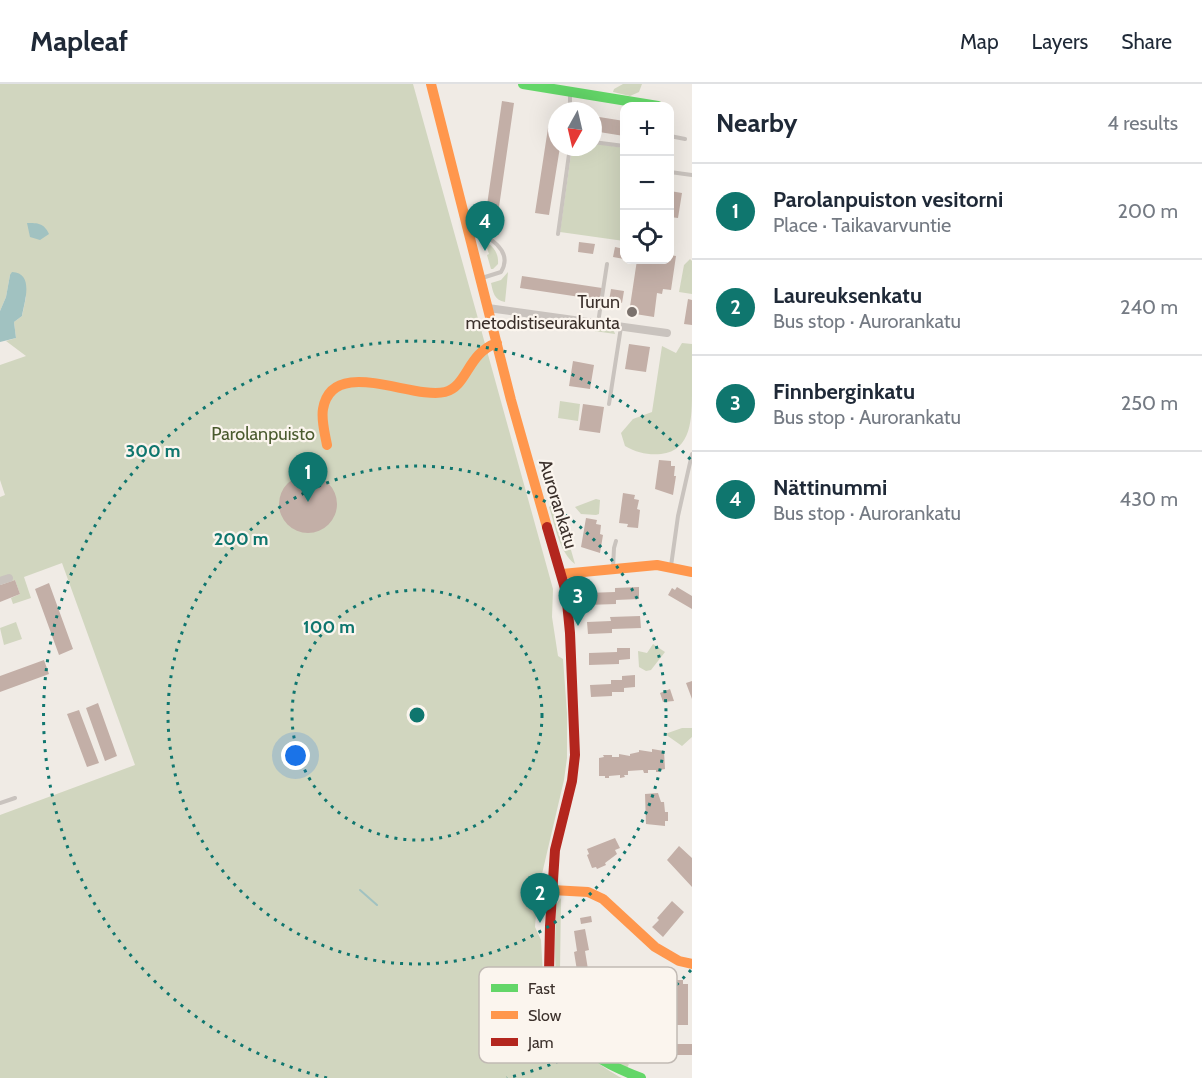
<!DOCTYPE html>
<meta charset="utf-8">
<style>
body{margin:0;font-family:Cabin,sans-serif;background:#f6f6f7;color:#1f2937}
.controls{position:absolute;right:18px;top:18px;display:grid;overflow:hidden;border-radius:12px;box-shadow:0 6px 24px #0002}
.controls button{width:54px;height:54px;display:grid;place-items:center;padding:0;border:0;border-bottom:2px solid #e0e1e3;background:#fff;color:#1f2937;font:30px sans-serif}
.compass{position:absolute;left:548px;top:18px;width:54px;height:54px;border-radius:50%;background:#fff;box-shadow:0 6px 24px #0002;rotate:188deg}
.you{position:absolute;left:296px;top:672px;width:21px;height:21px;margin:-15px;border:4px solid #fff;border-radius:50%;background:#1a73e8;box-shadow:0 0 0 9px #1a73e833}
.badge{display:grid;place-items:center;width:39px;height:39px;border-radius:50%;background:#0f766e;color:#fff;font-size:20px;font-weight:700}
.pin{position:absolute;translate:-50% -50px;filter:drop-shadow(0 2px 3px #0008)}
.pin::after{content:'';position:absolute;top:32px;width:21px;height:18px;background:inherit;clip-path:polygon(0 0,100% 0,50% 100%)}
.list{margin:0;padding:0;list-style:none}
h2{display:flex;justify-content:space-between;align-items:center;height:78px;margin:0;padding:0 24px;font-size:26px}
h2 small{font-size:20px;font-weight:400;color:#747a83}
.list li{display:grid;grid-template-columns:39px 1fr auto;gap:18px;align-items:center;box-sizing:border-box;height:96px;padding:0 24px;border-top:2px solid #e0e1e3}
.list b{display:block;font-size:22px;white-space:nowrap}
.list p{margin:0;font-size:20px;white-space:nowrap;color:#747a83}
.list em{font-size:20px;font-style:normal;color:#747a83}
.icon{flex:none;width:33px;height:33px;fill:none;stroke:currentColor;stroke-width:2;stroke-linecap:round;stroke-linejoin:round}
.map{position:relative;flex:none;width:692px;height:994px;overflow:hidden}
header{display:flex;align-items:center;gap:36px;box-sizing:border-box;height:84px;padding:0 30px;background:#fff;border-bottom:2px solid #e0e1e3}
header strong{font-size:28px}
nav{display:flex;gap:33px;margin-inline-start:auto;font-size:21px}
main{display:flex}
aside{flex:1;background:#fff}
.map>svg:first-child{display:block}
</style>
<header>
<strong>Mapleaf</strong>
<nav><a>Map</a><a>Layers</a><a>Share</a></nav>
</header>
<main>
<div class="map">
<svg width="692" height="994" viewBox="0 0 692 994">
<rect width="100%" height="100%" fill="#f0ebe5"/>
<path fill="#d1d6bf" d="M0,0H413L553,505L552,533L558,572L563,575L567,629V674L564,696L538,807L535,843L541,856L544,910L552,937L570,965C586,968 605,986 622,994H0V731L135,681L62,479L24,493L31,514L13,520L11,514L20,510L15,496L6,499L0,496V413L5,411L0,396V281L26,272L6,257L16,254L14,238L22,232L26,213L10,191L6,213L0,227Z
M623,0H642L639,8L630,12L613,8L614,5Z
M593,59L624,64V157L560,148L572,63H593Z
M482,155C492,161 499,168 498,180L493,185H491L487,171L489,170L487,164H485Z
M690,175L692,177V210L679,208L684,181Z
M508,188L505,218C494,216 493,208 491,199L501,196Z
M528,234L614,247L615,250L526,237Z
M682,259L692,260C692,276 692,292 692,307C692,333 692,367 661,370C648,371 637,369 625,362L621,349L633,335L652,328L662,262L676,269Z
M560,317L580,320L578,337L558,334Z
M596,415L600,416L599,430L596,431L581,430L575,423Z
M551,422L562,452L571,466L575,480C559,468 555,441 549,423Z
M16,538L22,555L4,561L0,544Z
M653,560L665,568L651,586L646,587L639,583L638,567L647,569Z
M682,644H692V653L682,662L665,650Z
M561,814L560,888L570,929L566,931C552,897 555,863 556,826L557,819Z
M573,933C588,955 605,969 629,980L627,984C602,974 584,958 569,935Z"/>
<path fill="#a1c2c1" d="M27,139C38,139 44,139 49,150L40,156L30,153Z
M12,188C35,189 24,219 22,232L14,238L16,254L0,258V227L6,213L10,191Z"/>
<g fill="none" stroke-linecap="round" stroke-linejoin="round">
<path stroke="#a1c2c1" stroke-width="2" d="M360,806L377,821"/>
</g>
<path fill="#c3afa7" d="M502,17L514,19L499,123L487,121Z
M593,32L624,37V52L593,47Z
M548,44L557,46V63H560L549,131L535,129Z
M670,107L682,109L678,134L670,133Z
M579,158L595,160L593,170L578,168Z
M615,163L624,165V175L613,173Z
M670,171L676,172L671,206L663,205L662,210L657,209L654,233L629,229L637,176H670Z
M522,192L602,204L600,216L520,204Z
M611,205L624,207L622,219L609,217Z
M688,215L692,216V241L684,240Z
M629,260L650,263L646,288L625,285Z
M573,277L594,281L590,305L569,302Z
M583,320L604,323L600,349L579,346Z
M659,376L671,377V382H675L674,392H676L673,411L655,405Z
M279 420a29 29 0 1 1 58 0a29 29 0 1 1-58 0Z
M623,409L635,411L634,415L639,416L637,425L640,426L638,444L627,443L628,440L619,439Z
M586,434L597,436L596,440L601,441L600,450L603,451L600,469L581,463Z
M15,496L20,510L0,518V501Z
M49,499L73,565L59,571L35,505Z
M639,503V515L616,516V520L587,521L586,509L615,508V504Z
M677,503L692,512V525L668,511L672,504L675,506Z
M640,532L641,544L612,545V549L588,550L587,538L611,537L610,533Z
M617,564H630V575L619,576V580L589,581V569L617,568Z
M44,576L49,590L0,608V592Z
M635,591V603L624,604V608H612V612L591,613L590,601L611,600V596H622V592Z
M692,597V615L686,599Z
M670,605L674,617L663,618L660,609Z
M98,619L117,672L105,677L86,624Z
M79,626L99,679L87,683L67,630Z
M652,665L664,667L665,685L660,686V688H656V686H648V689H644L643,686L628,687V691H624L625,693L620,694V691L609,692V694H605V692H599V674L604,673L603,671H612V673H619V670L630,672V670L639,668V666L652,668Z
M658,709L661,718H664L665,728H668V737H665V742L646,740L645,710Z
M615,754L620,764L615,766L617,770L605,779L606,781L597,785L596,783L592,784L587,771L589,770L587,765Z
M679,762L692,774V803L667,776Z
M672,817L684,828L663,853L652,843L659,836L657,834Z
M591,832L592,838L581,840L580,834Z
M585,845L589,866L585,867L594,922L583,924L574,868L577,867L574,847Z
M677,896H683V900H688V941H677Z
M652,960H692V971H649V965H652Z"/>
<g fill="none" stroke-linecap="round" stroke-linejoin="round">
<path stroke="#c9c3be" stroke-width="4" d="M570,10V27
M670,52L685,55
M593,58L624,62
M670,88L692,91
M469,143C485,151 515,165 501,188L482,194
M558,150L570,63
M598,239L607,180
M609,320L621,243
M671,482L678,432L692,370
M613,484L614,464L616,457
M0,719L15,714"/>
<path stroke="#c9c3be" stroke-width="8" d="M488,224L667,249
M0,497L9,494"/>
<path stroke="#63d668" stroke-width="10" d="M523,0L658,22
M564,936C587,971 603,979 641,994"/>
<path stroke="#ff974d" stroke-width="10" d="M431,0L511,316L547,443
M327,361C325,350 321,336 323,325C332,271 412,316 445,308C468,302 467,269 497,259
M562,490L657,481L692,488
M552,806L588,808L603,815L655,863L679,877L692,880"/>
<path stroke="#b3261e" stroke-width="10" d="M547,443L566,508L570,549L575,671L572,697L555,766L550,842L549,888L552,909L564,936"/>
</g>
<g fill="none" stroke="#0f766e" stroke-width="3" stroke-dasharray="3 6">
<circle cx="417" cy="631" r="125"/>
<circle cx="417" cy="631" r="249"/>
<path d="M691 886A374 374 0 0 1 507 994M327 994A374 374 0 1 1 691 376"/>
</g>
<circle fill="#7a716c" stroke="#fbf5ee" stroke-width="2" cx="632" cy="228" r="6"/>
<g text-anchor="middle" stroke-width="4.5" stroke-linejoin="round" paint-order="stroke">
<g font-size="18" fill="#3b302b" stroke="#fbf5ee" text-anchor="end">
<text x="620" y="224">Turun<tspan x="620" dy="21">metodistiseurakunta</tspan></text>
</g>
<g font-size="18" fill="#4a5a2e" stroke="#fbf5ee">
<text x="263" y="356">Parolanpuisto</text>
</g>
<g font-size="18" fill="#3b302b" stroke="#fbf5ee">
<text transform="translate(558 420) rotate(73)" y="6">Aurorankatu</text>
</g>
</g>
<rect x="479" y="883" width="198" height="96" rx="9" fill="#fbf5ee" stroke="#c1bab4" stroke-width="1.5"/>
<rect x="491" y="900" width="27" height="8" fill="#63d668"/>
<rect x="491" y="927" width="27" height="8" fill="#ff974d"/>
<rect x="491" y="954" width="27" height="8" fill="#b3261e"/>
<g font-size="16" fill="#3b302b">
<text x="528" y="910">Fast</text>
<text x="528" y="937">Slow</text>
<text x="528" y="964">Jam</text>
</g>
<circle cx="417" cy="631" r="9" fill="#0f766e" stroke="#fbf5ee" stroke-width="3"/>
<g font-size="18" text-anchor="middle" font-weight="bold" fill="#0f766e" stroke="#fbf5ee" stroke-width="4.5" stroke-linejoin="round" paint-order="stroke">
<text x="153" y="373">300 m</text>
<text x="241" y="461">200 m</text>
<text x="329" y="549">100 m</text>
</g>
</svg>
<div class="controls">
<button>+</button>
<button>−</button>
<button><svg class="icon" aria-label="locate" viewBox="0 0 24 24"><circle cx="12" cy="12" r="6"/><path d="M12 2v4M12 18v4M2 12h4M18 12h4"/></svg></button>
</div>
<svg class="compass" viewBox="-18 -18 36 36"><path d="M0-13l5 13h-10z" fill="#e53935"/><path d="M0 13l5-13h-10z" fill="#747a83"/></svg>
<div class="you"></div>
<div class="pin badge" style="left:308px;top:418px">1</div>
<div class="pin badge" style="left:540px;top:839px">2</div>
<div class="pin badge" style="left:578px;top:542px">3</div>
<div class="pin badge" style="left:485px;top:167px">4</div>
</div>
<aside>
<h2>Nearby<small>4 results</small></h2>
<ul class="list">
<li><span class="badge">1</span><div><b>Parolanpuiston vesitorni</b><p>Place · Taikavarvuntie</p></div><em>200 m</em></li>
<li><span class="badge">2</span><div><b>Laureuksenkatu</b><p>Bus stop · Aurorankatu</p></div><em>240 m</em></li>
<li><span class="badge">3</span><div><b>Finnberginkatu</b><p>Bus stop · Aurorankatu</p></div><em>250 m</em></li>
<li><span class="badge">4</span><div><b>Nättinummi</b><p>Bus stop · Aurorankatu</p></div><em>430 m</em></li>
</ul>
</aside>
</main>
